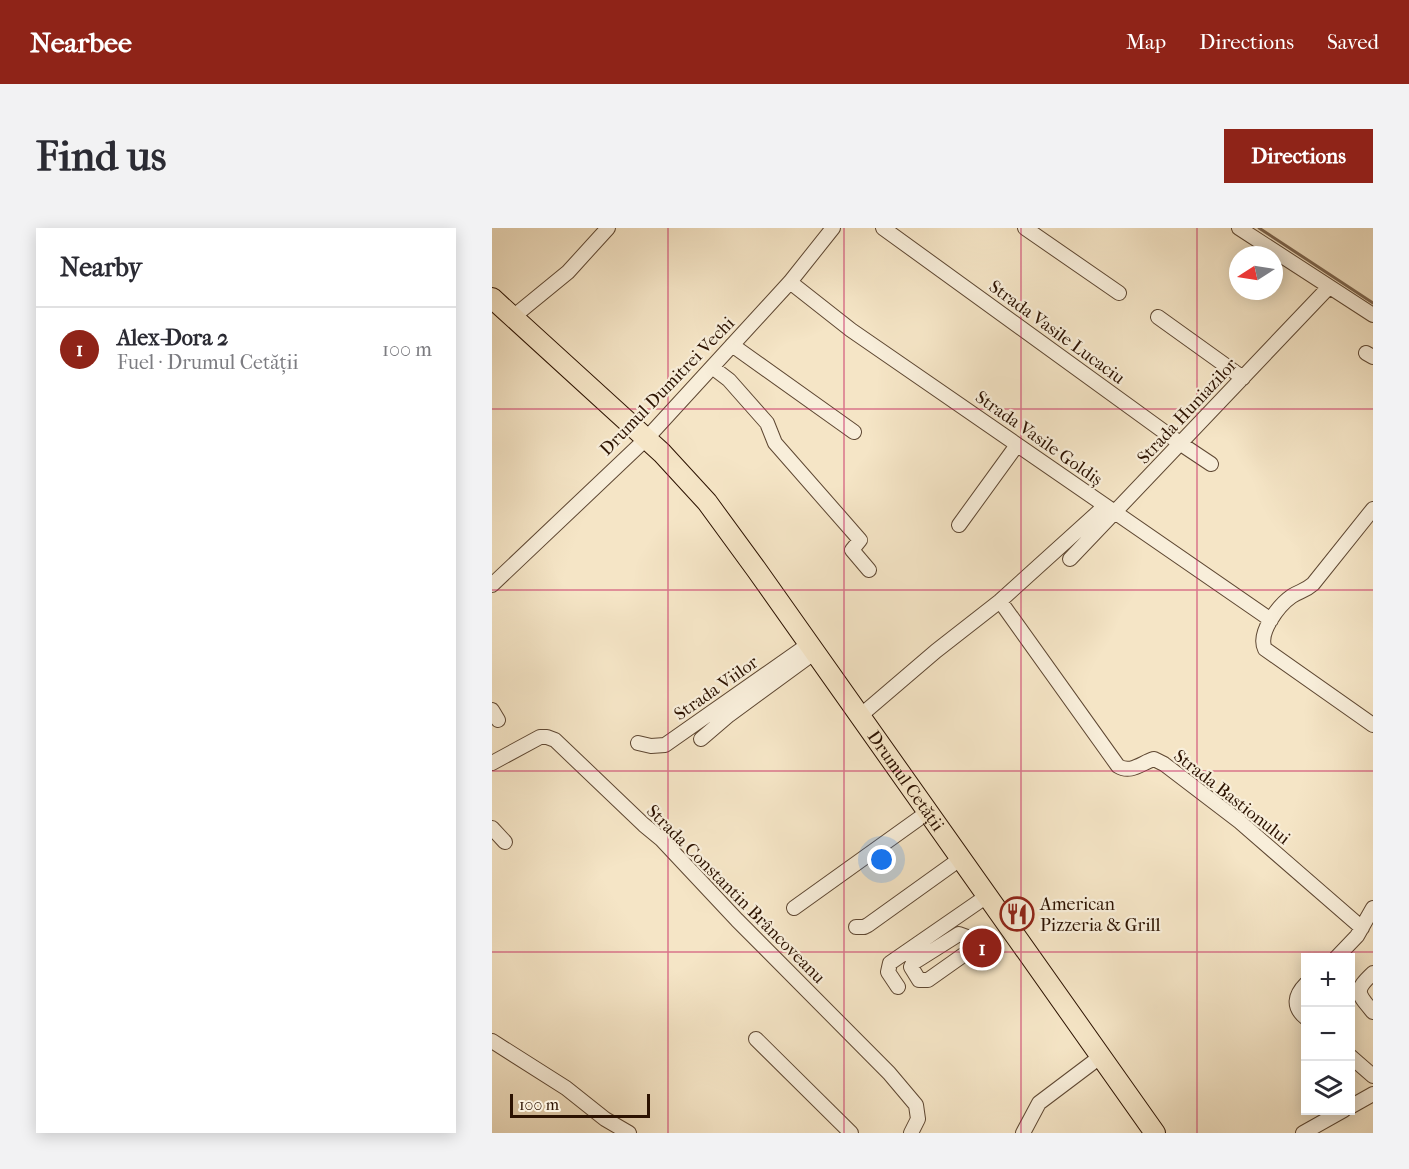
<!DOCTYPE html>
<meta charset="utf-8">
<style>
body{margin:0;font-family:"IM FELL French Canon",serif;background:#f2f2f3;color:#2b2b33}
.controls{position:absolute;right:18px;bottom:18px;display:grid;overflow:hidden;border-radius:0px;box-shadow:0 3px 15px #0003}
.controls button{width:54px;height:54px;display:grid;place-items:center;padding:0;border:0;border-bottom:2px solid #e1e1e2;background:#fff;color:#2b2b33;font:30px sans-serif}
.compass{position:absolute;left:737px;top:18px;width:54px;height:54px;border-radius:50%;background:#fff;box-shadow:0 3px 15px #0003;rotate:258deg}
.scale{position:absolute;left:18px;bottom:15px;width:140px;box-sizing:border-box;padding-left:6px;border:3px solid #2c1201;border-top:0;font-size:16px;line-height:21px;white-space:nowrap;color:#2c1201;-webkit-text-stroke:4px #f8eeda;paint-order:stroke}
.you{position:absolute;left:390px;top:632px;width:21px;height:21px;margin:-15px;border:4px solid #fff;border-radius:50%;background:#1a73e8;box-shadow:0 0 0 9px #1a73e833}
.badge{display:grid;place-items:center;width:39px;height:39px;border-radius:50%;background:#8f2418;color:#fff;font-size:20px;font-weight:700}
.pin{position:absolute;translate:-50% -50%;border:3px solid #fff;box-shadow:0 2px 6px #0006}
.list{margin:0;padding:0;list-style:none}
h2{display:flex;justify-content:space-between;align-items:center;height:78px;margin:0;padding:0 24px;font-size:26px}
h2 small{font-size:20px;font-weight:400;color:#7c7c81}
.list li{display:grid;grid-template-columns:39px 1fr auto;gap:18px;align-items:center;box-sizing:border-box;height:84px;padding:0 24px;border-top:2px solid #e1e1e2}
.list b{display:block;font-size:22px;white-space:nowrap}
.list p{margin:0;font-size:20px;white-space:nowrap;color:#7c7c81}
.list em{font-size:20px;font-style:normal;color:#7c7c81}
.icon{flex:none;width:33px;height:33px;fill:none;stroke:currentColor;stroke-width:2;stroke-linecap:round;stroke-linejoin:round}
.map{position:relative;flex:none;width:881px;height:905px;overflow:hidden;border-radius:0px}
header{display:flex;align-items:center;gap:36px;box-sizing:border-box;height:84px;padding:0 30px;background:#8f2418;color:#fff}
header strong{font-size:28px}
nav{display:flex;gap:33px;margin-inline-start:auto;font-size:21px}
.intro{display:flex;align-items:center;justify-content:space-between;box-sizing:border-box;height:144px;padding:0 36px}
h1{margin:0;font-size:42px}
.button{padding:15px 27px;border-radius:0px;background:#8f2418;color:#fff;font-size:21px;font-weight:700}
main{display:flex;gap:36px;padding:0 36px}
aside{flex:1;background:#fff;border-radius:0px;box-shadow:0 3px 15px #0003}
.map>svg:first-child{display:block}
</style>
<header>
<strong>Nearbee</strong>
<nav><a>Map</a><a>Directions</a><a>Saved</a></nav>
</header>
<div class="intro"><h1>Find us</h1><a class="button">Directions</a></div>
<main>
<aside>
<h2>Nearby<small></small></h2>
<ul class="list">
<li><span class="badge">1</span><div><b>Alex-Dora 2</b><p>Fuel · Drumul Cetății</p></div><em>100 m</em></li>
</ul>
</aside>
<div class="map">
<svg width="881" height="905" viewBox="0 0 881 905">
<rect width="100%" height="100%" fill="#f5e5c6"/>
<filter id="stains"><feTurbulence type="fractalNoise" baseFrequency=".00333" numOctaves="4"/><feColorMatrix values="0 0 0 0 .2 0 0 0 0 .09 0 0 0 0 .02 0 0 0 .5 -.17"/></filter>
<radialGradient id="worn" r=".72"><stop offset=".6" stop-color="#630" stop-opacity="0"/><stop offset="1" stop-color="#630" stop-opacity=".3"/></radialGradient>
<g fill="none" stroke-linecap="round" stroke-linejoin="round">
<path stroke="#7c654f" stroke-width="3" d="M767,0L881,75"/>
<g stroke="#5e4732" stroke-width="16">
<path id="minor" d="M391,0L689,216L719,236
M533,0L627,65
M747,0L881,87
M298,54L359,102L779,392
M21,89L76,44L116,0
M666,89L751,150
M240,117L362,204
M874,125L881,129
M220,139L237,152L275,195L283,215L368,312L360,322L377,342
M881,281L821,356C813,363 808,363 800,368C787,377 765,405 773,421L881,497
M467,297L525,217
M578,331L837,59
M0,357L155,210L298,54L341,0
M508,373L626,538C639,546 649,535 662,531L672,536L748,594L870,700
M0,482L6,492
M368,488L444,423L508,373L613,278
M209,511L237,487L323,424
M146,515L159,518L173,517L317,416
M0,535L48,509H55L63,512L152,597L169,611L245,692L397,845L424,877L426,891L419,905
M0,600L13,614
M302,680L436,584
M364,699H372L376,697L468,631
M467,706L478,710L479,719L477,723L436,752H427L419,739L421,735Z
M844,730L865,708L881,680
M881,745C862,763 865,765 881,784
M814,756C803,767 800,779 814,790
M406,759L396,744L398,735L495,668
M264,811L359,905
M0,813L74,860L113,891L137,905
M858,828L881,848
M858,879L881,866
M531,905L547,875L608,829
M811,905L852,882"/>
</g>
<g stroke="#2c1201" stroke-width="22">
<g id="highway">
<path id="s1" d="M0,70L170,225L215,274L264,341L663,905"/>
</g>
</g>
<use href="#minor" stroke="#f8eeda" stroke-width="14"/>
<use href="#highway" stroke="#f5e5c6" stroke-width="20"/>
</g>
<path fill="none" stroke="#c2185b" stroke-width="1.5" stroke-opacity="0.55" d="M176,0V905M352,0V905M529,0V905M705,0V905M0,181H881M0,362H881M0,543H881M0,724H881"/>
<defs>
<g id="restaurant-ring" transform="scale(1.725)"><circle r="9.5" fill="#f8eeda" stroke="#8f2418" stroke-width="1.5"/><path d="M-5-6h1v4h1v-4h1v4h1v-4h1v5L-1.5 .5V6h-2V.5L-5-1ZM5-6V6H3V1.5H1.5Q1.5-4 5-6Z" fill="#8f2418"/></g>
</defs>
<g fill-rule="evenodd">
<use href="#restaurant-ring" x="525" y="686"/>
</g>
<g text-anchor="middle" stroke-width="4.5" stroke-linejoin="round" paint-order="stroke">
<g font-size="18" fill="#2c1201" stroke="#f8eeda">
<text transform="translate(565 104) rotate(36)" y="6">Strada Vasile Lucaciu</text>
<text transform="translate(175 158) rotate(-46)" y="6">Drumul Dumitrei Vechi</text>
<text transform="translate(695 183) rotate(-47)" y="6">Strada Huniazilor</text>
<text transform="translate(547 210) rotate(35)" y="6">Strada Vasile Goldiș</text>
<text transform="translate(224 460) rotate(-35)" y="6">Strada Viilor</text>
<text dy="6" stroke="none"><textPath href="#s1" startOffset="639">Drumul Cetății</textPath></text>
<text transform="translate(740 569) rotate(38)" y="6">Strada Bastionului</text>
<text transform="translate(244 666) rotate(45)" y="6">Strada Constantin Brâncoveanu</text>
</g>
<g font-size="18" fill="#2c1201" stroke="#f8eeda" text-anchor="start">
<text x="548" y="682">American<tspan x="548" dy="21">Pizzeria &amp; Grill</tspan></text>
</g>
</g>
<rect width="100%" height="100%" filter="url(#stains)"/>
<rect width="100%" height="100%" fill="url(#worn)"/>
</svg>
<div class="controls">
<button>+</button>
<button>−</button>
<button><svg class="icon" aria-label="layers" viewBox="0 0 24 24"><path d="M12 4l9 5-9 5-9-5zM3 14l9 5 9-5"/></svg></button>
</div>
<svg class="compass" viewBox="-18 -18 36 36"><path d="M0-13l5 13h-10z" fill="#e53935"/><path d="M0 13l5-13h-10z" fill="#7c7c81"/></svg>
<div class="scale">100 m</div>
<div class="you"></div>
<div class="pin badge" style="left:490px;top:720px">1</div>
</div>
</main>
